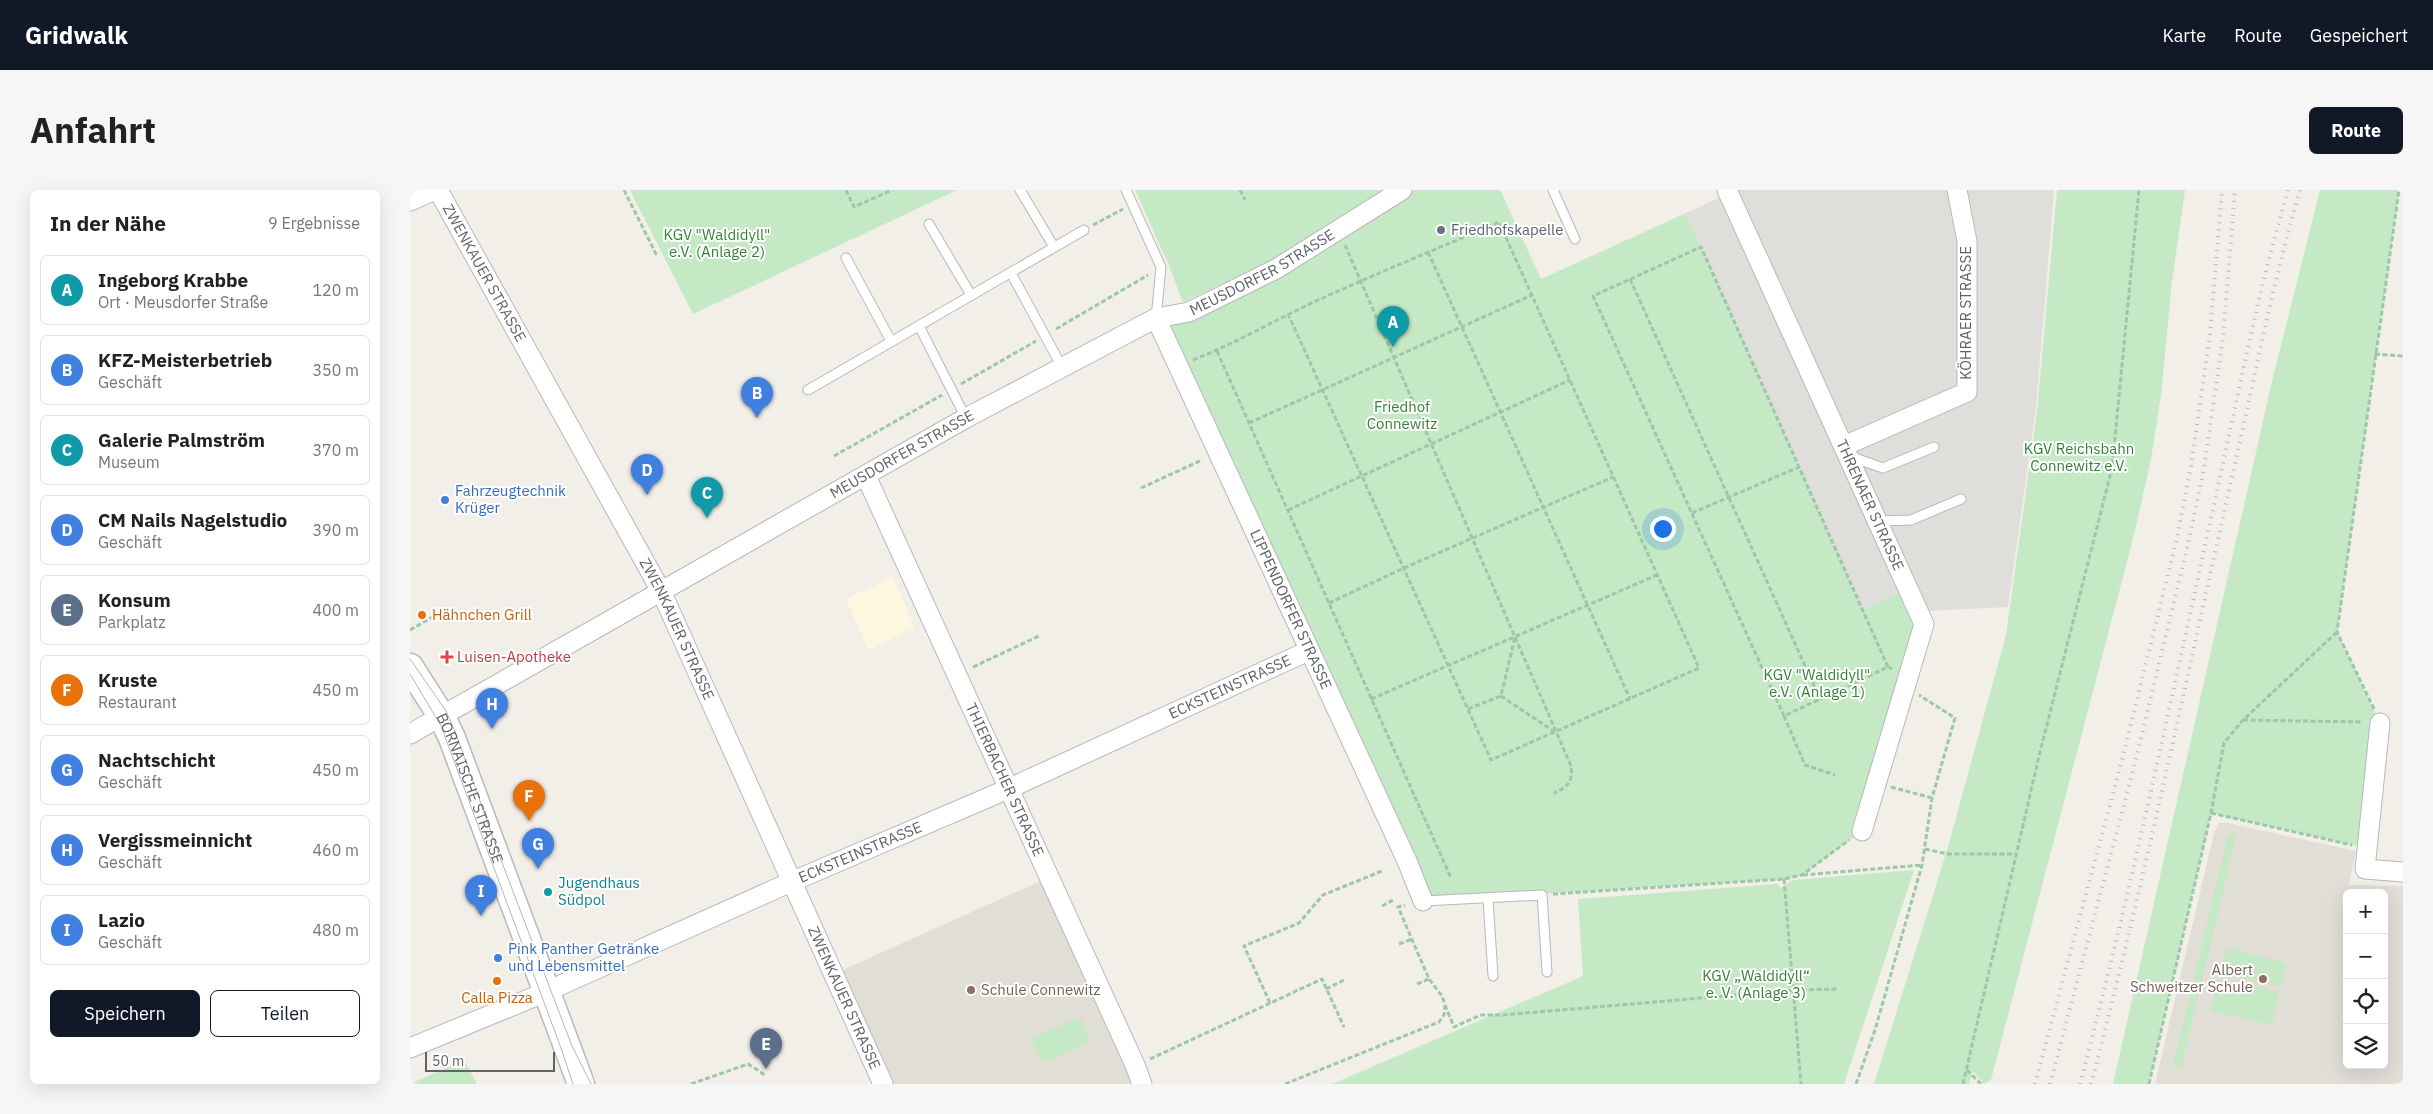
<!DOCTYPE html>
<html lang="de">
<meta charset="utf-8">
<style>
body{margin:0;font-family:"IBM Plex Sans",sans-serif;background:#f6f6f6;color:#222}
.controls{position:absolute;right:15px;bottom:15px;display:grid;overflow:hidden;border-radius:8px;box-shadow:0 5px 20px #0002}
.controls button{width:45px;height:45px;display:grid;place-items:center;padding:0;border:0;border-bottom:1px solid #e0e0e0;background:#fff;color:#222;font:25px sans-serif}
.scale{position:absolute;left:15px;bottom:12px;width:130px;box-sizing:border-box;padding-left:5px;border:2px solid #5f6368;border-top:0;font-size:14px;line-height:18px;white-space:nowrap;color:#5f6368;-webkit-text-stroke:4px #fff;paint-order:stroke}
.you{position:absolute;left:1252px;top:338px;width:18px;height:18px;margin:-12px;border:4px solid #fff;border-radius:50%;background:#1a73e8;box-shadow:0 0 0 8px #1a73e833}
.badge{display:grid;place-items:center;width:32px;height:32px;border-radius:50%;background:#111827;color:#fff;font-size:16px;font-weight:700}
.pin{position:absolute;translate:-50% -41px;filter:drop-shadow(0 1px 2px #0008)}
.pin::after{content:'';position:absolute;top:26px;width:18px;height:15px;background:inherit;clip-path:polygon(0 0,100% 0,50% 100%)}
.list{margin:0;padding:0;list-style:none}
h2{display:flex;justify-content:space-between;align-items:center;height:65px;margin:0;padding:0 20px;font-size:21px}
h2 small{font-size:16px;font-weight:400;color:#767676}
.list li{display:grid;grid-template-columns:32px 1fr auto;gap:15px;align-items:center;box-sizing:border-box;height:70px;margin:0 10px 10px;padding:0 10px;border:1px solid #e0e0e0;border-radius:8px}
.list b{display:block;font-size:19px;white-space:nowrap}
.list p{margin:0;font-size:16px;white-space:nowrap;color:#767676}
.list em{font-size:16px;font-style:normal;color:#767676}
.actions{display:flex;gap:10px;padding:15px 20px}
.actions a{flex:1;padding:11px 0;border:1px solid #111827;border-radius:8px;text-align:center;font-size:18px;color:#111827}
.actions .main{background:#111827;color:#fff}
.icon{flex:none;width:28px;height:28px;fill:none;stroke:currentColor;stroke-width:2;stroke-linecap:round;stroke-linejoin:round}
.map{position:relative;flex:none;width:1993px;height:894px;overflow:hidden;border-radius:8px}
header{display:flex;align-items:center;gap:30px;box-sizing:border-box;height:70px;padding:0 25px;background:#111827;color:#fff}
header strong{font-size:24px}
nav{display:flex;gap:28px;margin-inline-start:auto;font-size:18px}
.intro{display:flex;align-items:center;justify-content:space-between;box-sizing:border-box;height:120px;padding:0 30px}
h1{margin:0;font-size:35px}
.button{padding:12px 22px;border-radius:8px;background:#111827;color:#fff;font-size:18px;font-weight:700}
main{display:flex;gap:30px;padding:0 30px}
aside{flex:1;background:#fff;border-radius:8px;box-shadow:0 5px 20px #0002}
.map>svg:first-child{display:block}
</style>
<header>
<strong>Gridwalk</strong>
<nav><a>Karte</a><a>Route</a><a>Gespeichert</a></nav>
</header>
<div class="intro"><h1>Anfahrt</h1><a class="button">Route</a></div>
<main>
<aside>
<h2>In der Nähe<small>9 Ergebnisse</small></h2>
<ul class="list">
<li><span class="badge" style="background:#0f9aa8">A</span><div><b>Ingeborg Krabbe</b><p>Ort · Meusdorfer Straße</p></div><em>120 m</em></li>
<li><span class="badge" style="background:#3f7fe0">B</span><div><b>KFZ-Meisterbetrieb</b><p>Geschäft</p></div><em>350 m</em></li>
<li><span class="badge" style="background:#0f9aa8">C</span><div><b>Galerie Palmström</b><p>Museum</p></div><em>370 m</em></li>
<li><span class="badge" style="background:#3f7fe0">D</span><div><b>CM Nails Nagelstudio</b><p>Geschäft</p></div><em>390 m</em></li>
<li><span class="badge" style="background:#5c6f8a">E</span><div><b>Konsum</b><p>Parkplatz</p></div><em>400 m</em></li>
<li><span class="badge" style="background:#e8710a">F</span><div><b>Kruste</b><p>Restaurant</p></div><em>450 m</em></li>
<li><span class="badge" style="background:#3f7fe0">G</span><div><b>Nachtschicht</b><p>Geschäft</p></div><em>450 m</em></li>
<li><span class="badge" style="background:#3f7fe0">H</span><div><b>Vergissmeinnicht</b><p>Geschäft</p></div><em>460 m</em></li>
<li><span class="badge" style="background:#3f7fe0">I</span><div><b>Lazio</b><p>Geschäft</p></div><em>480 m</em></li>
</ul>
<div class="actions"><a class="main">Speichern</a><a>Teilen</a></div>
</aside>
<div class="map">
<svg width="1993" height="894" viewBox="0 0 1993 894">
<rect width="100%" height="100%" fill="#f1efe8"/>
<path fill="#fef7e0" d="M483,387L505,438L458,460L436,409Z"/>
<path fill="#e0deda" d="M1326,0H1644L1626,218L1598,417L1518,421L1507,396L1452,419L1276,23Z"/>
<path fill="#e1ded6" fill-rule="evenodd" d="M1809,633H1818L1946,661L1939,695L1993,696V894H1745L1804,643ZM1937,703H1974V875H1937Z
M639,687L732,894H473L424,784Z"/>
<path fill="#c5e8c5" d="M220,0H547L283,124Z
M725,0H978L854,74L773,112L758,73Z
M992,0H1090L1131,89L1276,23L1452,419L1499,399L1514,434L1452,641L1392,685L1374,689L1013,711L746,128L779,122Z
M1647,0H1775L1762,91L1751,205L1741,269L1724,345L1581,890L1574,894L1563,881L1559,894H1464L1538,657L1596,445L1627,222Z
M1910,0H1989L1927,442L1970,533L1957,658L1801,623L1739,894H1703L1863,187Z
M1818,645L1826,647L1771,879L1763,877Z
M1504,680L1434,894H922L1173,786L1168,709L1368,694L1370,698L1383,690Z
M1817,758L1877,773L1871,797L1811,783Z
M1809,788L1869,802L1862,835L1801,821Z
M670,827L681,851L633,873L621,849Z
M54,870L67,894H0Z"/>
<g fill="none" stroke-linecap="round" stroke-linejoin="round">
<g stroke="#b5b8bc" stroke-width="11">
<path id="service" d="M610,0L644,57
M716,0L751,77L746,128
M1143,0L1165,49
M519,34L561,105
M436,68L481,151
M601,83L652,177
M509,136L556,228
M398,200L674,40
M1439,266L1473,278L1524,257
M1468,331L1501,330L1551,309
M1078,708L1083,786
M1013,711L1132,705L1137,782"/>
</g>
<g stroke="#b5b8bc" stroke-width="21">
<g id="minor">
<path id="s1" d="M28,0L251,401L473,894"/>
<path id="s2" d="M1317,0L1514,434L1452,641"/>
<path d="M0,11L25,0"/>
<path id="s3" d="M746,128L997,671L1013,711"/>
<path d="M1434,256L1557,202V51L1547,0"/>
<path id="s4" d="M456,286L725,875L732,894"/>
<path d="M1970,533L1955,679L1993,682"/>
<path id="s5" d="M0,544L556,228L746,128L779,122L866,79L992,0"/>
<path id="s6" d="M0,858L131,804L381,692L598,599L898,461"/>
</g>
</g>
<g stroke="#b6babf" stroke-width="29">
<g id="secondary">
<path id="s7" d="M0,477L32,527L42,548L171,894"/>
</g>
</g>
<path stroke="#9cc7a9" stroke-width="3" stroke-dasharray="5 2.5" stroke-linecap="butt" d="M214,0L247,66
M436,0L444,17L482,0
M830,0L835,10
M683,35L713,19
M935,55L1161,576C1163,592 1158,597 1144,603
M1018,62L1220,509
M1220,89L1410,509
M646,139L738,85
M807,161L1041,688
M1965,164L1993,166
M783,170C824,154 863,131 904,112C965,84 1027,59 1089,32L1289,478L1081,570L878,124
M551,194L626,151
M839,233L1122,105
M424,266L532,205
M731,298L792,270
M878,320L1160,190
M1282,323L1389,277
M919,413L994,378L1203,287
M0,440L38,418
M563,477L629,446
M1478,477L1291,57L1183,106L1374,526L1478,477L1482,479
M1091,506L1145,542
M961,509L1247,385
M1058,519L1091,506L1105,447
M1964,519L1927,442L1989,0
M1374,526L1395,575L1425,585
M1833,530L1953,532
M1481,597L1522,608
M1801,623L1942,655
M1515,659L1538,664H1606
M1393,685L1512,675
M1374,689L1391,894
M1143,704L1374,689L1392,685L1439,650
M972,716L985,709
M989,754L1002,749
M1007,794L1019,789
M916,799L936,789
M860,813L834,756L889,733L913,705L972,681
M1035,815L1044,837L1071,825H1092L1385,800L1429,799
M740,869L912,789L934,837
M1557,880L1571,894
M281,894L338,874L355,885
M875,894L1029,832L1034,825L1035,815L1032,806L1019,789L988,717L995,715
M1446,894L1465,840L1512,675L1522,608L1545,528L1509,505
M1553,894L1630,562L1702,278L1729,0
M1739,894L1801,623L1814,553L1833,530L1927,442"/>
<use href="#service" stroke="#fff" stroke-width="9"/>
<use href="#minor" stroke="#fff" stroke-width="19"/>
<use href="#secondary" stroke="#fff" stroke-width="26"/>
<path stroke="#b6b7b8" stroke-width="1" d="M0,469L36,521L46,544L91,670L162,856L181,894
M0,484L31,536L151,858L163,894"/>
<path stroke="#b6b7b8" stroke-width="4" stroke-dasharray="1 6" stroke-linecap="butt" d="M1625,894L1712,570L1766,352L1781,276L1800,144L1812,0
M1640,894L1725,573L1778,354L1794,278L1813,148L1825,0
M1670,894C1721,701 1762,505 1805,310C1828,206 1848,101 1878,0
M1681,894C1734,693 1776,490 1822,287C1844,191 1862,95 1890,0"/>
</g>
<circle fill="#6b7280" stroke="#fff" stroke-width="2" cx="1031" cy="40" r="5"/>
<g fill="#3f7fe0" stroke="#fff" stroke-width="2">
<circle cx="35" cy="310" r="5"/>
<circle cx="88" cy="768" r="5"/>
</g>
<g fill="#e8710a" stroke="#fff" stroke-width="2">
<circle cx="12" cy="425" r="5"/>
<circle cx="87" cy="791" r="5"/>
</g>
<path fill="#e0444e" stroke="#fff" stroke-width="2" d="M34.5 459.5h5v5h5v5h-5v5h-5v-5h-5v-5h5z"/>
<circle fill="#0f9aa8" stroke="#fff" stroke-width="2" cx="138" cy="702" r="5"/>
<g fill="#8d6e63" stroke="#fff" stroke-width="2">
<circle cx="1853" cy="789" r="5"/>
<circle cx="561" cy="800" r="5"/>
</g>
<g text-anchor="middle" stroke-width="4" stroke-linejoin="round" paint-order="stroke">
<g font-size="15" fill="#5b616d" stroke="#fff" text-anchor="start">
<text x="1041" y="45">Friedhofskapelle</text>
</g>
<g font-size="15" fill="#348238" stroke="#fff">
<text x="307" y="50">KGV "Waldidyll"<tspan x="307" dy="17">e.V. (Anlage 2)</tspan></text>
<text x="992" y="222">Friedhof<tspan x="992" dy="17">Connewitz</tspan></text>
<text x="1669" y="264">KGV Reichsbahn<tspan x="1669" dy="17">Connewitz e.V.</tspan></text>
<text x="1407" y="490">KGV "Waldidyll"<tspan x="1407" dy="17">e.V. (Anlage 1)</tspan></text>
<text x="1346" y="791">KGV „Waldidyll“<tspan x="1346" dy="17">e. V. (Anlage 3)</tspan></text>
</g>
<g font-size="15" fill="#5f6368" stroke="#fff">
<text dy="5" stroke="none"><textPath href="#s5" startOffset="971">MEUSDORFER STRASSE</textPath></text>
<text dy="5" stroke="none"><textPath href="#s1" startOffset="95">ZWENKAUER STRASSE</textPath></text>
<text transform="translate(1556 123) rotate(-90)" y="5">KÖHRAER STRASSE</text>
<text dy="5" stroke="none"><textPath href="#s5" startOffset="566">MEUSDORFER STRASSE</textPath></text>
<text dy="5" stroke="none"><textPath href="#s2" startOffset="346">THRENAER STRASSE</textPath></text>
<text dy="5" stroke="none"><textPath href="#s3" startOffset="321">LIPPENDORFER STRASSE</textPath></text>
<text dy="5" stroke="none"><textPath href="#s1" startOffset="500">ZWENKAUER STRASSE</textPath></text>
<text dy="5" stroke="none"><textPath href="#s6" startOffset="896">ECKSTEINSTRASSE</textPath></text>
<text dy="5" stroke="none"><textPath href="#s4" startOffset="334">THIERBACHER STRASSE</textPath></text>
<text dy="5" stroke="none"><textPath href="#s7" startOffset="136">BORNAISCHE STRASSE</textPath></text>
<text dy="5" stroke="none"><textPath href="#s6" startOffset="491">ECKSTEINSTRASSE</textPath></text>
<text dy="5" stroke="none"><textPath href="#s1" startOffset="905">ZWENKAUER STRASSE</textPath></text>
</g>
<g font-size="15" fill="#366cbe" stroke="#fff" text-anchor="start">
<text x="45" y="306">Fahrzeugtechnik<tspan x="45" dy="17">Krüger</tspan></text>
<text x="98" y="764">Pink Panther Getränke<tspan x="98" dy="17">und Lebensmittel</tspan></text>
</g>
<g font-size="15" fill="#c56008" stroke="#fff" text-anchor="start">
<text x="22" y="430">Hähnchen Grill</text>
<text x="87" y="813" text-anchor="middle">Calla Pizza</text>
</g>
<g font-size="15" fill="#be3a42" stroke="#fff" text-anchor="start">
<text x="47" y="472">Luisen-Apotheke</text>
</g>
<g font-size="15" fill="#0d838f" stroke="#fff" text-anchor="start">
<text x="148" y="698">Jugendhaus<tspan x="148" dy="17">Südpol</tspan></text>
</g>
<g font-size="15" fill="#785e54" stroke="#fff" text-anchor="end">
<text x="1843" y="785">Albert<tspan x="1843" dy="17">Schweitzer Schule</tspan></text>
<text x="571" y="805" text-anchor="start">Schule Connewitz</text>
</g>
</g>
</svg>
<div class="controls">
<button>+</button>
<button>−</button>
<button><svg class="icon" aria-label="locate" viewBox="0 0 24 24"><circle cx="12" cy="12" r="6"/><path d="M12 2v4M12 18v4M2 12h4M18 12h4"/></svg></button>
<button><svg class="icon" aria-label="layers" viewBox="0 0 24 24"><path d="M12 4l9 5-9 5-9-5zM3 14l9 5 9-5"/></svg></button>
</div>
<div class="scale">50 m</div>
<div class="you"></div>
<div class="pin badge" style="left:983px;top:157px;background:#0f9aa8">A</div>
<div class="pin badge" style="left:347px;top:228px;background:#3f7fe0">B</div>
<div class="pin badge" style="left:297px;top:328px;background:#0f9aa8">C</div>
<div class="pin badge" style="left:237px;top:305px;background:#3f7fe0">D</div>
<div class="pin badge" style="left:356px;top:879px;background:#5c6f8a">E</div>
<div class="pin badge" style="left:119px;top:631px;background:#e8710a">F</div>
<div class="pin badge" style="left:128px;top:679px;background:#3f7fe0">G</div>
<div class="pin badge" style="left:82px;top:539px;background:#3f7fe0">H</div>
<div class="pin badge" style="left:71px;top:726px;background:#3f7fe0">I</div>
</div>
</main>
